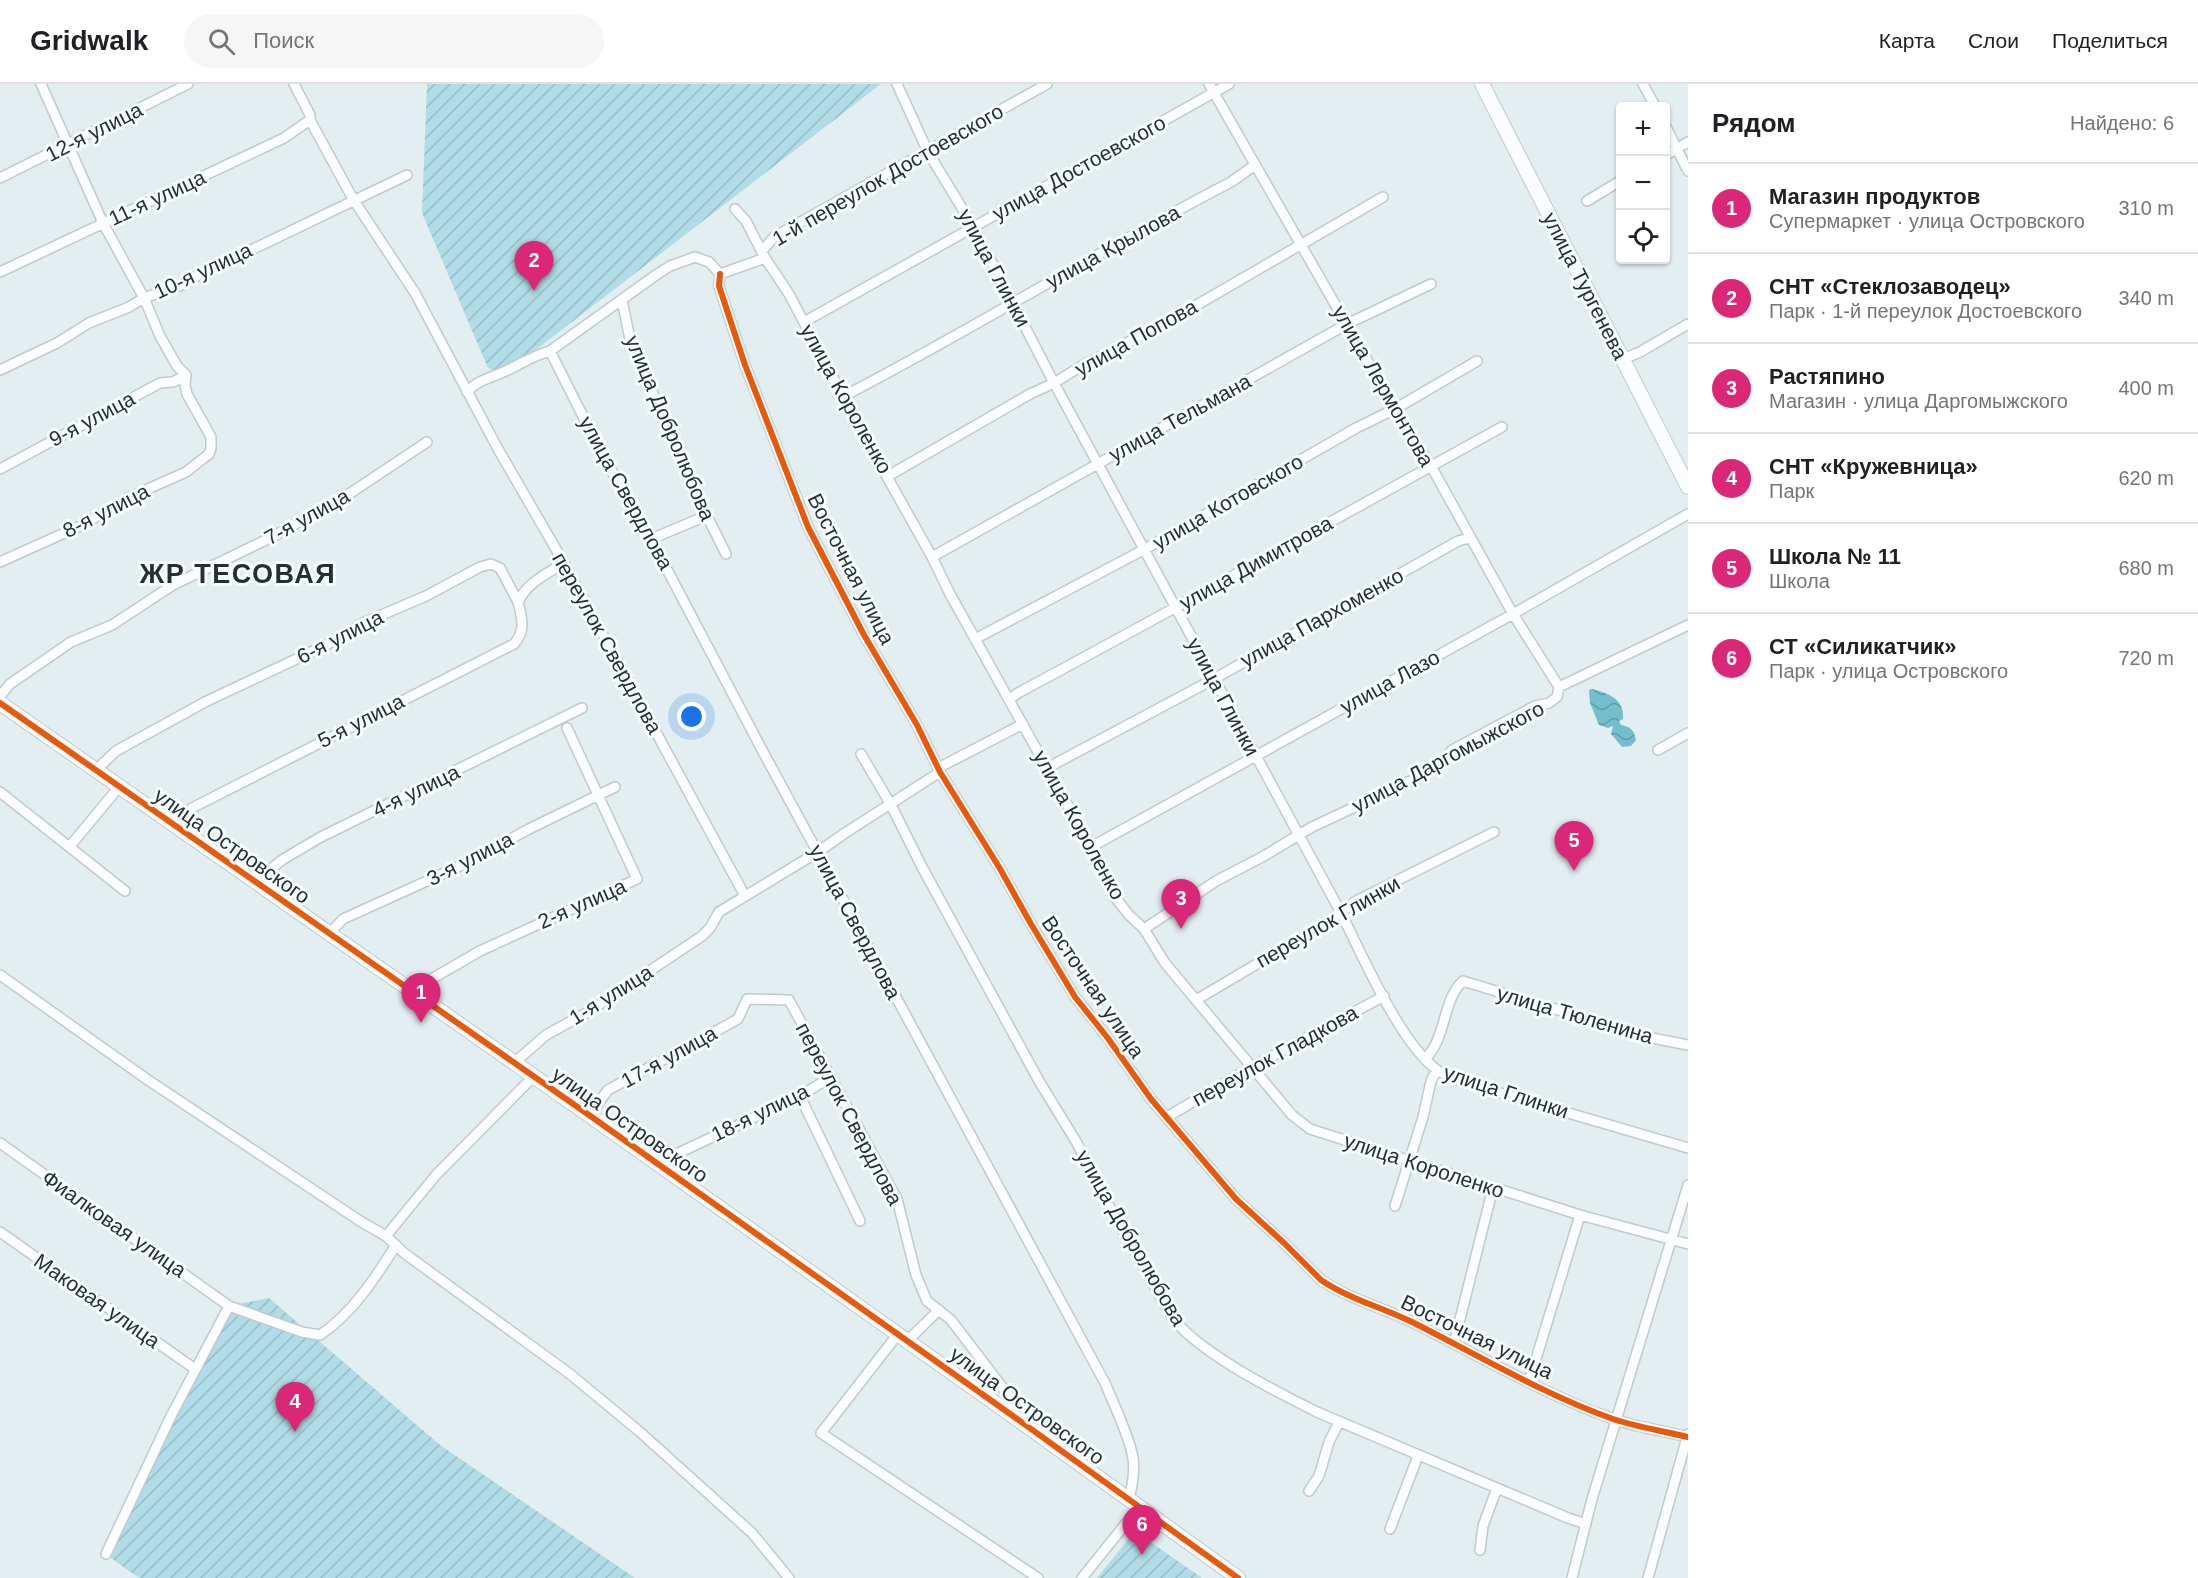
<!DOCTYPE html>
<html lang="ru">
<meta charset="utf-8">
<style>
body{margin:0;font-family:Helvetica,sans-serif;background:#f6f6f6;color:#202124}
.controls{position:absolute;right:18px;top:18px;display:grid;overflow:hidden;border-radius:6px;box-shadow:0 2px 4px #0004}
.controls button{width:54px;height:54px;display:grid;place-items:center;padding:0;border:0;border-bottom:2px solid #e0e0e0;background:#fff;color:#202124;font:30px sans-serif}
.you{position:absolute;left:692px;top:633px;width:21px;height:21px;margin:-15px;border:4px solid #fff;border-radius:50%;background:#1a73e8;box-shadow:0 0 0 9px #1a73e833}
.badge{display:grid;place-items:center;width:39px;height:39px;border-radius:50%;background:#db2777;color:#fff;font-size:20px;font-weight:700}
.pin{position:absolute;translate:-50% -50px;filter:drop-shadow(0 2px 3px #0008)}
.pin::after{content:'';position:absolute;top:32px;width:21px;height:18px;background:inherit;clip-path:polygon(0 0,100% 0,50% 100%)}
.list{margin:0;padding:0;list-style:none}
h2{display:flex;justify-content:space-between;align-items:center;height:78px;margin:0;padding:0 24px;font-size:26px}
h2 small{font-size:20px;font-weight:400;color:#757577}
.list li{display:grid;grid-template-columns:39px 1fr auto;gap:18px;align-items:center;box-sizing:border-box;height:90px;padding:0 24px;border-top:2px solid #e0e0e0}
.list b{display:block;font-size:22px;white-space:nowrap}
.list p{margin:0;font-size:20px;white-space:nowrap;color:#757577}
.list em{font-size:20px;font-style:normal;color:#757577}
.icon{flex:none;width:33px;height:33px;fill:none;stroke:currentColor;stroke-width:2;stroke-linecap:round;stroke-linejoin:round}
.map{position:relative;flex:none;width:1688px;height:1494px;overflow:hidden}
header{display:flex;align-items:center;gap:36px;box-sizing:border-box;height:84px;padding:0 30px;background:#fff;border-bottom:2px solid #e0e0e0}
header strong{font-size:28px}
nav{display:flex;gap:33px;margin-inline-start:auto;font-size:21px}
.search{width:420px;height:54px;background:#f6f6f6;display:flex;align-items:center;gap:15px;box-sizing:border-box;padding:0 21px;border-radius:33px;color:#757577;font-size:22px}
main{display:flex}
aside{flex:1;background:#fff}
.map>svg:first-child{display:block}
</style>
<header>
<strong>Gridwalk</strong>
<div class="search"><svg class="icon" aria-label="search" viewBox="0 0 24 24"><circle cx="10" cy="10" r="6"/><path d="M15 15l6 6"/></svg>Поиск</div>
<nav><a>Карта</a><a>Слои</a><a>Поделиться</a></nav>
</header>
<main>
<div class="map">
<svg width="1688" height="1494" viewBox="0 0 1688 1494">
<defs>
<pattern id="garden-furrows" width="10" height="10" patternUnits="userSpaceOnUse" patternTransform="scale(1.5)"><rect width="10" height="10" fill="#afdce6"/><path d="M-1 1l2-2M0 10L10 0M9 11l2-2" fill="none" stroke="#97bdc6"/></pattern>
<pattern id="water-waves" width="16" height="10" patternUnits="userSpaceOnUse" patternTransform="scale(1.5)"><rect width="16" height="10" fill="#74bfce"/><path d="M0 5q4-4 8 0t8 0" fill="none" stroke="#5f9ca8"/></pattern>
</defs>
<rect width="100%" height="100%" fill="#e3eef0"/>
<path fill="url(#garden-furrows)" d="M427,0H881L503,291L488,284L422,129Z
M269,1214L440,1361L635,1494H139L111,1474L162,1356L229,1222Z
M1135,1447L1202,1494H1097Z"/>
<path fill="url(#water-waves)" d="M1592,605C1608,609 1625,615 1623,635L1619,637L1621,641C1631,643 1634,646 1636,656L1631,662L1622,663L1611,650L1613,642L1608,644L1599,641L1590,619L1589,606Z"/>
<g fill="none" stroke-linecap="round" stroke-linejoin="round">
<g stroke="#c1cacc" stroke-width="12">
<path id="street" d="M41,0L103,139L144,214L160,252L177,282L186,291
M294,0L310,31V36L353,115L415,209L498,365L564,479L745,812
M897,0L928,68L974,144L1054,299L1340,827C1362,870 1399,958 1437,986C1446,992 1456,995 1466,999L1688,1064
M1209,0L1395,325L1431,382L1513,530L1559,603
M1643,0L1655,22
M1666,43L1688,87
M1666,71L1688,58
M0,94L188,0
M1587,117L1620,97
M735,125L746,137L765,174L789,210L858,341L932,473L950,510L1091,763L1114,812L1129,831L1144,845L1165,879L1292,1031L1310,1045L1580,1131L1688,1160
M762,167L774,153L1047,0
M0,188L284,54L310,36
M720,190L719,202L745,281L808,443L864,551L917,641L940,688L999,783L1031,840L1075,913L1107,953L1151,1015L1236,1115L1284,1159L1321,1196C1349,1215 1381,1223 1412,1238C1478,1271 1543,1310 1613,1335C1637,1343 1663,1347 1688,1353
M622,216L631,260L684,380L689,396L726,470
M804,238L1229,0
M550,267L603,372L651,455L761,664L1105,1299C1114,1321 1129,1351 1133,1374C1135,1388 1132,1402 1129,1416
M1623,275L1640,268L1688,240
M0,286L57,259L89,239L129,223L144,214L182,201L193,194L407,91
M467,308C478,295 495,293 510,285C524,278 535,271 550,267L656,191L670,182L695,173L709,178L720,190L765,174
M844,312C975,244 1100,166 1231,98L1255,81
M0,385L160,299L173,298L186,291
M888,392L1030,310L1054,299L1083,281L1164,240L1383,113
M651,455L706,432
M932,473L1347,240L1431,200
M0,478L80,442L130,413L186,388L209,370L211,364V353L187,310L185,301L186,291
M975,555L1145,465L1358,343L1395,325L1477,277
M0,612L10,600L71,558L112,541L173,501L274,452L352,408L427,358
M1010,615L1018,609C1180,522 1341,432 1502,343
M1658,666L1688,649
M861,670L891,721L922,783L1039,997L1077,1059L1099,1104L1173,1235C1205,1272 1273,1306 1317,1328L1568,1434L1586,1440
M938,684L1023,640
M1047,684L1214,595L1458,457L1470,454
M96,686L116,667L205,618L326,561L365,538L426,512L480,483L491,480L500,484L518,518C527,499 546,490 564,479
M0,708L125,807
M175,742L192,724L514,560C526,547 522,534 518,518
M70,762L119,703
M1091,763L1513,530L1688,430
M255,798L282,776L319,754L582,624
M1144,845L1216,797L1264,772L1312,743L1419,693L1444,677L1452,666L1535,622L1549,619L1557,613L1559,603L1688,541
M329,850L343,835L460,782L529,745L615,703
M0,891L148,996L360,1137L386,1152L404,1169L570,1290L640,1348L752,1449L789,1494
M416,910L428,897L480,867L637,795L567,644
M1196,916L1326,839L1356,817L1494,748
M1425,975C1447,954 1442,916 1463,897L1647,953L1688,961
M514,979L546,951L588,928L702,852L710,844L719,828L818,768L845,749L940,688
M800,1012L860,1137
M589,1031L608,1006L738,935L747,915L789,916L897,1115L916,1191L927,1217L951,1236L1012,1316L1013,1332
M1167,1033L1252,983L1384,912
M0,1059L229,1222L302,1248L320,1251C352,1230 376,1193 396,1161
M657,1079L800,1012L831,993
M1395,1122L1423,1033L1431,997L1437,986
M0,1148L195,1285
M386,1152L436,1091L533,993
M898,1250L821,1349L1038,1494
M907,1257L939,1226
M1454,1259L1493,1104
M1529,1298L1580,1131
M1309,1407L1319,1392L1329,1358L1339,1338
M1390,1445L1418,1372
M1480,1466L1483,1442L1497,1404
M106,1470L171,1332L229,1222
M1082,1494L1139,1423
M1572,1494L1592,1415L1688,1101
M1648,1494L1688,1350"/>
</g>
<g stroke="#c1cacc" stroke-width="16">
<path id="secondary" d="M1482,0L1688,403
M0,619L589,1031L1013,1332L1238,1494"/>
</g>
<use href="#street" stroke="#fbfcfd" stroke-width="9"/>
<use href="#secondary" stroke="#fbfcfd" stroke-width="14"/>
<g stroke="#f4fcfe" stroke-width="10">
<path id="cycleway" d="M720,190L719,202L745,281L808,443L864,551L917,641L940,688L999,783L1031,840L1075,913L1107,953L1151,1015L1236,1115L1284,1159L1321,1196C1349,1215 1381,1223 1412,1238C1478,1271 1543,1310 1613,1335C1637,1343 1663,1347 1688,1353
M0,619L589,1031L1013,1332L1238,1494"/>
</g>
<use href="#cycleway" stroke="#e8590c" stroke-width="6"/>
</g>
<g text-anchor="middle" stroke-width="6" stroke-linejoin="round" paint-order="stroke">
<g font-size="21" fill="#272f31" stroke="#f4fcfe">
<text transform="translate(94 48) rotate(-27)" y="7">12-я улица</text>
<text transform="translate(1079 84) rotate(-29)" y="7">улица Достоевского</text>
<text transform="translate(888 91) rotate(-30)" y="7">1-й переулок Достоевского</text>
<text transform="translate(157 114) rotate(-25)" y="7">11-я улица</text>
<text transform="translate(1113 163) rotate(-29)" y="7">улица Крылова</text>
<text transform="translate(994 184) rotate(62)" y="7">улица Глинки</text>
<text transform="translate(203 187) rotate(-25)" y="7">10-я улица</text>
<text transform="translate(1585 202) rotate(63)" y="7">улица Тургенева</text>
<text transform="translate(1136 254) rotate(-29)" y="7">улица Попова</text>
<text transform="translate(1383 302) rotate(60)" y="7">улица Лермонтова</text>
<text transform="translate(846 315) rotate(61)" y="7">улица Короленко</text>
<text transform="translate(1180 334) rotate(-29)" y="7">улица Тельмана</text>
<text transform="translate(92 335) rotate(-28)" y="7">9-я улица</text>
<text transform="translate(670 344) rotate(67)" y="7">улица Добролюбова</text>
<text transform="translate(626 409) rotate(61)" y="7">улица Свердлова</text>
<text transform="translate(1228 418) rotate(-30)" y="7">улица Котовского</text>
<text transform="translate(106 427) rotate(-27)" y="7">8-я улица</text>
<text transform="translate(307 433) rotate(-29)" y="7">7-я улица</text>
<text transform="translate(1256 479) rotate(-29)" y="7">улица Димитрова</text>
<text transform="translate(851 485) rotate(63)" y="7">Восточная улица</text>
<text transform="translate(1322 534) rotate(-29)" y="7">улица Пархоменко</text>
<text transform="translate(340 553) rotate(-27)" y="7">6-я улица</text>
<text transform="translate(607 559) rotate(61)" y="7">переулок Свердлова</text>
<text transform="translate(1390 598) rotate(-29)" y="7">улица Лазо</text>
<text transform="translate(1223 613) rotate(62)" y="7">улица Глинки</text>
<text transform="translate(361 637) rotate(-27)" y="7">5-я улица</text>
<text transform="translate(1448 673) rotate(-28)" y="7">улица Даргомыжского</text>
<text transform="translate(416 707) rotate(-26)" y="7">4-я улица</text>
<text transform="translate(1079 741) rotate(61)" y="7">улица Короленко</text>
<text transform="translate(232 762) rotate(35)" y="7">улица Островского</text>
<text transform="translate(470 775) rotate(-27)" y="7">3-я улица</text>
<text transform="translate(582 820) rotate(-24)" y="7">2-я улица</text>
<text transform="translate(855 838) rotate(62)" y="7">улица Свердлова</text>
<text transform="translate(1328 838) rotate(-30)" y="7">переулок Глинки</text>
<text transform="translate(1093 903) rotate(56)" y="7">Восточная улица</text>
<text transform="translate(611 911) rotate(-32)" y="7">1-я улица</text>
<text transform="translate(1575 931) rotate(16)" y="7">улица Тюленина</text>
<text transform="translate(1275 972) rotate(-29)" y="7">переулок Гладкова</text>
<text transform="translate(669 973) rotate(-29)" y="7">17-я улица</text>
<text transform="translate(1506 1008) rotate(18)" y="7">улица Глинки</text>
<text transform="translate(760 1029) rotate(-26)" y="7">18-я улица</text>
<text transform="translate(849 1030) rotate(62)" y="7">переулок Свердлова</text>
<text transform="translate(630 1041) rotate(35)" y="7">улица Островского</text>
<text transform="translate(1424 1082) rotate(18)" y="7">улица Короленко</text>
<text transform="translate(114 1140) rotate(35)" y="7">Фиалковая улица</text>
<text transform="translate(1131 1154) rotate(60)" y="7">улица Добролюбова</text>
<text transform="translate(97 1217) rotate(35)" y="7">Маковая улица</text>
<text transform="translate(1477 1253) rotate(26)" y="7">Восточная улица</text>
<text transform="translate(1027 1322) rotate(36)" y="7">улица Островского</text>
</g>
<g font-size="27" font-weight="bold" letter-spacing="1.5" fill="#272f31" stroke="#f4fcfe">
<text x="238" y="499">ЖР ТЕСОВАЯ</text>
</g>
</g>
</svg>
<div class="controls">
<button>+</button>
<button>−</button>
<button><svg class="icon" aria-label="locate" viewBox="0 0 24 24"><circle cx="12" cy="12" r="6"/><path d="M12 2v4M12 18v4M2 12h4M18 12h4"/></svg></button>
</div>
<div class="you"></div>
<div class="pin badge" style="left:421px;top:939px">1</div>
<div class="pin badge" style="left:534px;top:207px">2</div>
<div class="pin badge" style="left:1181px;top:845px">3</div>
<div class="pin badge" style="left:295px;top:1348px">4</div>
<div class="pin badge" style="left:1574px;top:787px">5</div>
<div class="pin badge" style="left:1142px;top:1471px">6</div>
</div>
<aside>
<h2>Рядом<small>Найдено: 6</small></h2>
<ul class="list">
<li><span class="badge">1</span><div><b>Магазин продуктов</b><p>Супермаркет · улица Островского</p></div><em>310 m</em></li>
<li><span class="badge">2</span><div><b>СНТ «Стеклозаводец»</b><p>Парк · 1-й переулок Достоевского</p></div><em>340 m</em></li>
<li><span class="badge">3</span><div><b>Растяпино</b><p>Магазин · улица Даргомыжского</p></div><em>400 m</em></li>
<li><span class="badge">4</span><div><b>СНТ «Кружевница»</b><p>Парк</p></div><em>620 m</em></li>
<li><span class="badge">5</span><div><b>Школа № 11</b><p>Школа</p></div><em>680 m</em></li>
<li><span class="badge">6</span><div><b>СТ «Силикатчик»</b><p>Парк · улица Островского</p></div><em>720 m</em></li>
</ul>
</aside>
</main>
